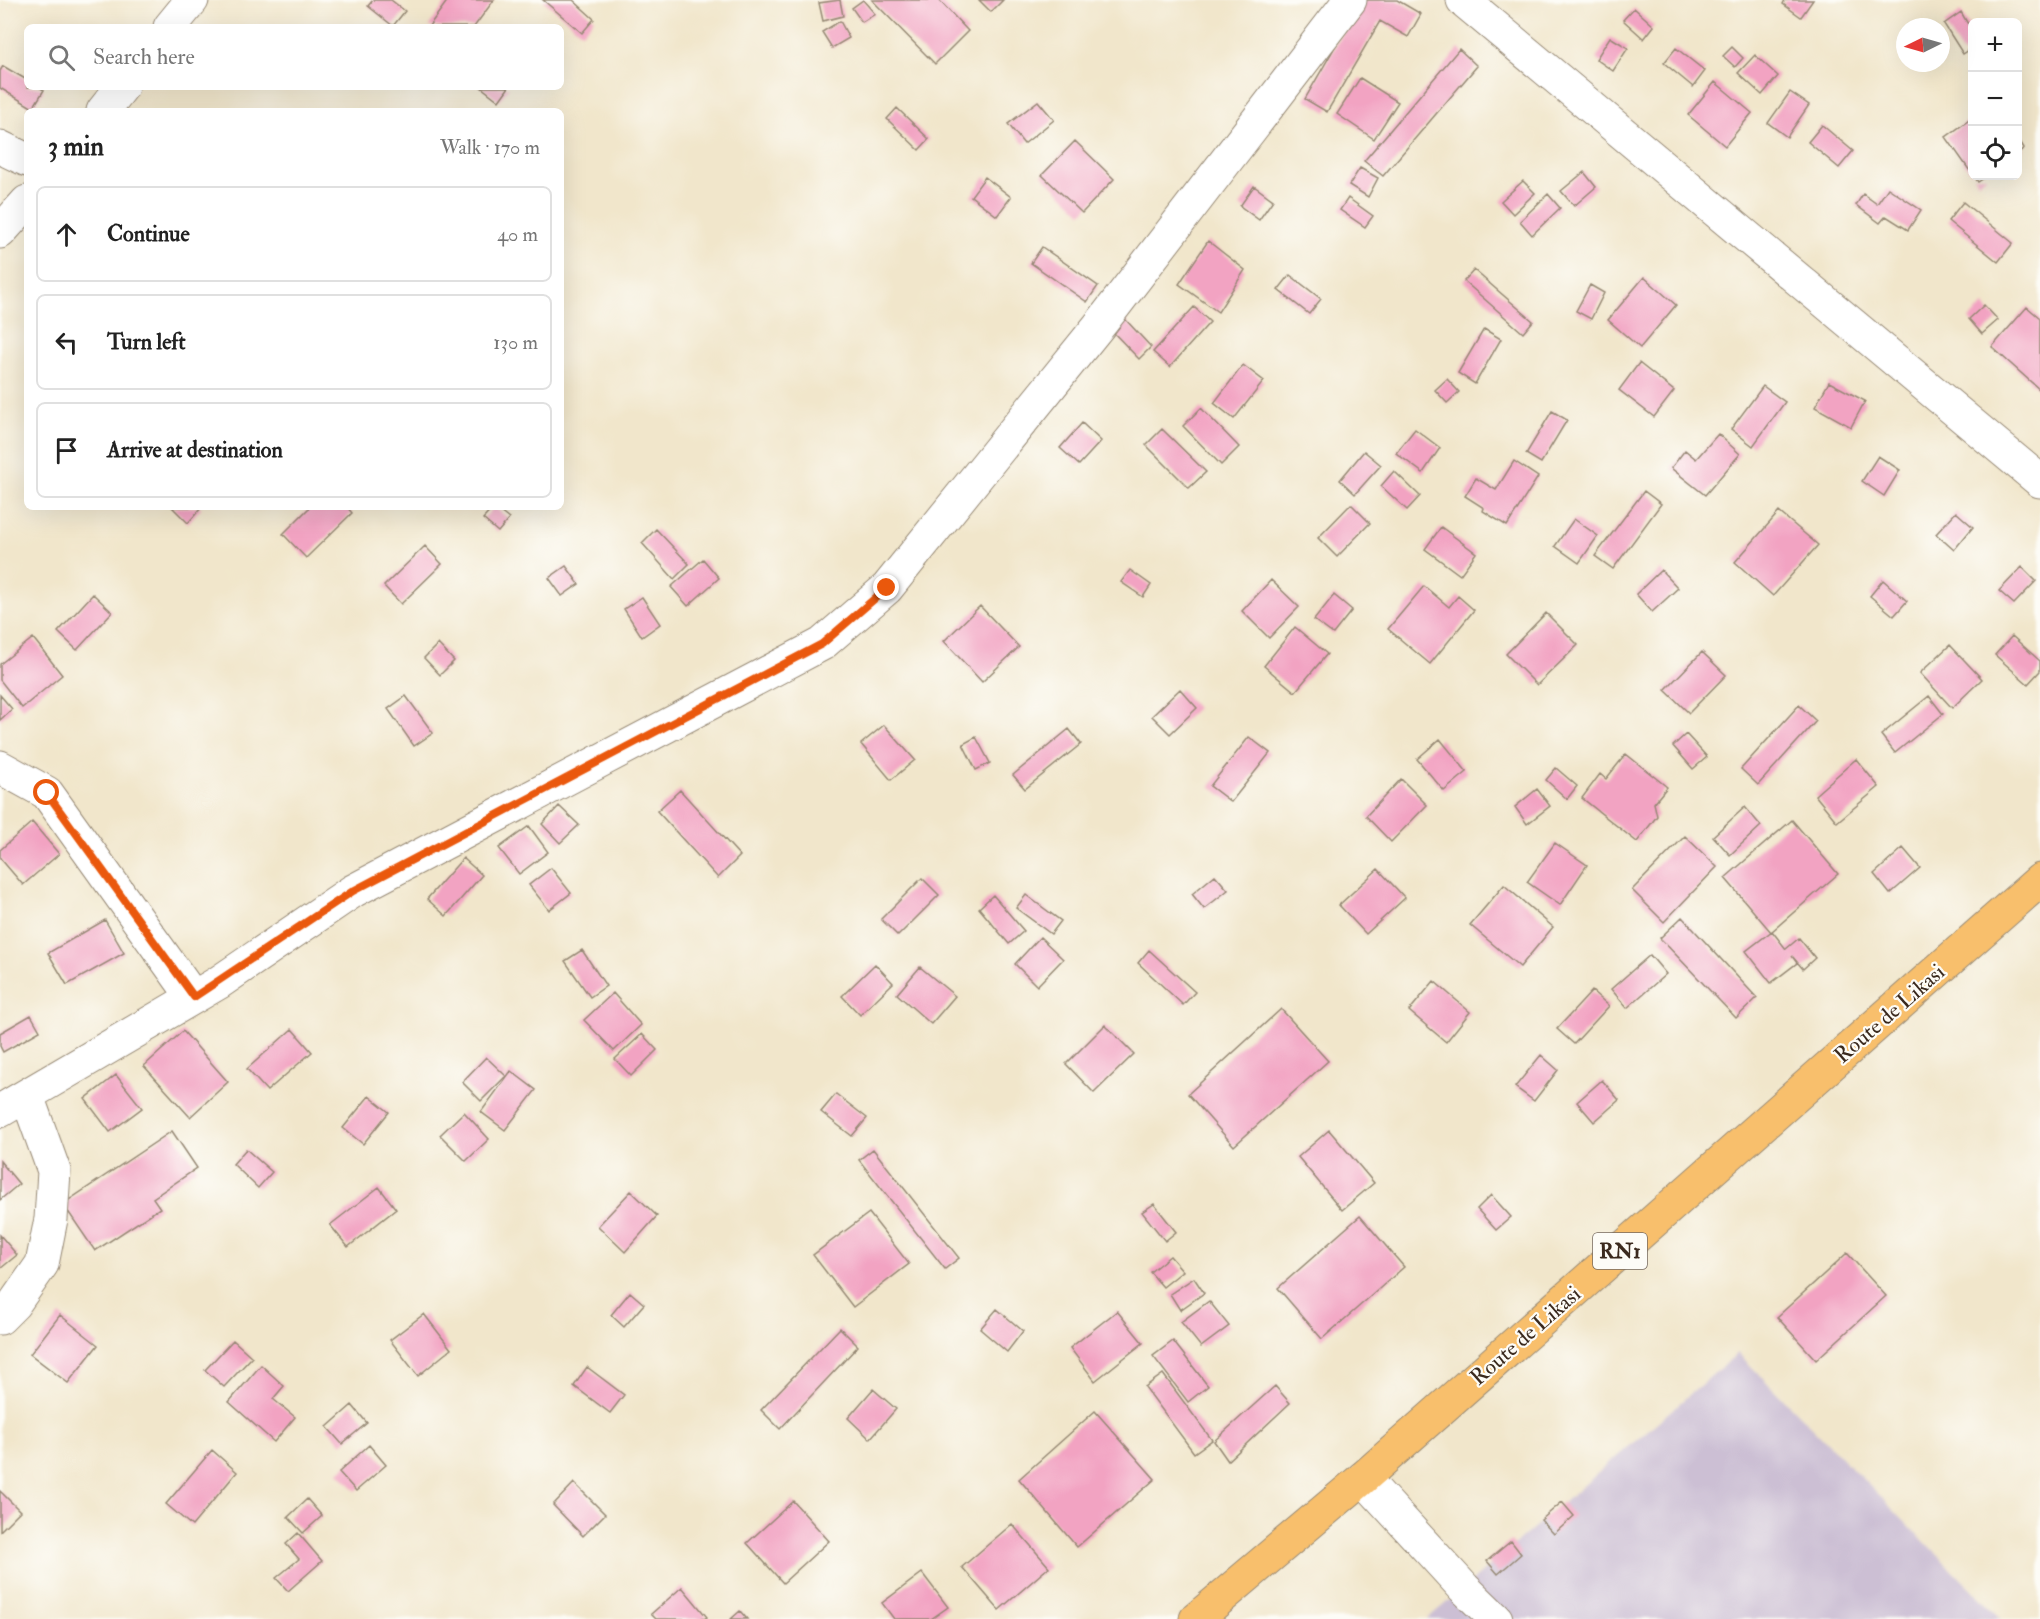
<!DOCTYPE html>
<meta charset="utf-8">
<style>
body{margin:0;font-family:"IM FELL Double Pica",serif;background:#f2f2f2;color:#222}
.controls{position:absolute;right:18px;top:18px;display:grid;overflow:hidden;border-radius:9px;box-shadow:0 6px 24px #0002}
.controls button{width:54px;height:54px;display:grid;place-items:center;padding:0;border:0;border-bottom:2px solid #e0e0e0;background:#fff;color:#222;font:30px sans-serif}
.compass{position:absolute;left:1896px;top:18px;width:54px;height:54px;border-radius:50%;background:#fff;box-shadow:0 6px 24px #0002;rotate:265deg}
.stop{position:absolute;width:18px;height:18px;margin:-14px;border:4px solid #ea580c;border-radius:50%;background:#fff}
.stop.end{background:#ea580c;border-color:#fff;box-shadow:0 2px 6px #0008}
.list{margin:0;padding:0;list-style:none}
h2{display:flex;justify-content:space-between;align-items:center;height:78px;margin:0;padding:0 24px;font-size:26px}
h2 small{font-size:20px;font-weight:400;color:#767676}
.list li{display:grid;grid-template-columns:39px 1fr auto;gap:18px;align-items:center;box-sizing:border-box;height:96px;margin:0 12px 12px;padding:0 12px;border:2px solid #e0e0e0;border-radius:9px}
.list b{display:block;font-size:22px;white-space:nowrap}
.list em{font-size:20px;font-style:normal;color:#767676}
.icon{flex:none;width:33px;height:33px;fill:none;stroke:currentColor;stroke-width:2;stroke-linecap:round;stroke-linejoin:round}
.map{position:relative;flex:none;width:2040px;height:1619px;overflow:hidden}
.search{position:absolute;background:#fff;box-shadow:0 6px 24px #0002;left:24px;top:24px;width:540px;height:66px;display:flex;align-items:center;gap:15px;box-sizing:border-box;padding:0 21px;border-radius:9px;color:#767676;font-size:22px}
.panel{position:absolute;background:#fff;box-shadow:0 6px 24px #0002;left:24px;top:108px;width:540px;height:402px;border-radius:9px}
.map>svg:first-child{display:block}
</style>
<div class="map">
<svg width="2040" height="1619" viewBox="0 0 2040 1619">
<rect width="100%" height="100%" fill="#fdfcf7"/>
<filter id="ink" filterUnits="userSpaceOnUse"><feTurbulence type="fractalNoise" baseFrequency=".0167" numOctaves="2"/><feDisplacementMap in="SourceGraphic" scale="12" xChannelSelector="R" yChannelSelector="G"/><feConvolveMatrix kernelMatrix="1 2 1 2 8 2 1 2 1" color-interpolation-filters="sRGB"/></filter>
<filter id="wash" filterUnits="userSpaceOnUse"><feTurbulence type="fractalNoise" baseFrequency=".008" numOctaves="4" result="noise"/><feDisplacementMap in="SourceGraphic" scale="24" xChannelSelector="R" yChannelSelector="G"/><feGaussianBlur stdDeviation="1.35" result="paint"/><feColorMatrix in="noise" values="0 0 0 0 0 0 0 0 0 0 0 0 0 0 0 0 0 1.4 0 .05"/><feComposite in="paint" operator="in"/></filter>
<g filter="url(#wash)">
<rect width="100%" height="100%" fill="#f1e6cb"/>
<path fill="#ccbfd4" d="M1738,1353L2001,1619H1427L1464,1588Z"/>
<g id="blocks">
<path fill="#f2a3c2" d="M373,0H391L405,11L393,26L368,6Z
M448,0H494L474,27H430L429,26Z
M543,0H573L594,19L582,33Z
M840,0L843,16L823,21L819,3Z
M863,0L875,14L862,22L852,8Z
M872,0H939L968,31L935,64Z
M979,0H1003L991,12Z
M1362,0H1397L1421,14L1408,37L1380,21L1327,112L1305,99Z
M1785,0H1813L1801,17L1783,4Z
M1634,8L1654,26L1644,39L1623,20Z
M1961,12L1972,31V48L1963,54L1944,24Z
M840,21L849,38L832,48L822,32Z
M1610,37L1628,48L1613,71L1596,59Z
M1732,47L1743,58L1735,67L1723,56Z
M1676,48L1705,71L1693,87L1664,63Z
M1459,49L1477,66L1383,176L1364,161Z
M1755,55L1778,76L1762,95L1738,73Z
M3,66L27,80V87H39L44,90L33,108L0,88V71Z
M1360,78L1398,102L1374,139L1337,114Z
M1715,82L1752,113L1725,146L1688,115Z
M481,87H509L499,101Z
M1790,92L1809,105L1787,137L1768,123Z
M1038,101L1054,120L1024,144L1008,124Z
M897,108L929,139L919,150L887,119Z
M1972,118V174L1946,137Z
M1822,125L1853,151L1839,168L1808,142Z
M2018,138L2024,148L2018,153Z
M1075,141L1114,179L1082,213L1042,175Z
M1360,168L1378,178L1368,197L1349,185Z
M1584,172L1596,187L1574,206L1561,191Z
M1974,176H1987L1978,182Z
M985,177L1011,197L997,216L971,196Z
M1523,181L1535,193L1513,214L1501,201Z
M1254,186L1273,200L1259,220L1240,206Z
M1888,188L1921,210L1908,230L1886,216L1880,223L1856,205L1863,194L1877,204Z
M1548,194L1560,208L1532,235L1520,221Z
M1348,198L1373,216L1365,227L1340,210Z
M1963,202L2013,243L1998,262L1948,221Z
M1208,241L1245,270L1218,312L1179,284Z
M1042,247L1098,286L1087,302L1031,263Z
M1474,270L1533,321L1523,333L1464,281Z
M1290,275L1321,299L1309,314L1278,290Z
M1644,277L1676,305L1640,348L1608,320Z
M1590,285L1604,293L1591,319L1576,311Z
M1984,305L1998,320L1982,334L1969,319Z
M1194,307L1210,322L1170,367L1153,352Z
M2027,307L2040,318V390L1992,347Z
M1125,319L1151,347L1139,359L1112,331Z
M1484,329L1501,339L1475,384L1458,373Z
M1639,363L1674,391L1654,417L1619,390Z
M1243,365L1264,381L1234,419L1214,403Z
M1447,379L1459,392L1447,403L1435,390Z
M1829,382L1865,401L1851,427L1815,407Z
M1763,386L1785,402L1753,446L1731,429Z
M1201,408L1239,447L1221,465L1183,426Z
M1552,411L1567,420L1541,463L1526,454Z
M1082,423L1101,441L1079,465L1060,448Z
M1162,429L1206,472L1189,488L1146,445Z
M1415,429L1440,448L1423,473L1396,453Z
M1718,434L1740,454L1705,495L1671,468L1685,450L1696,459Z
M1364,451L1381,465L1355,494L1340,480Z
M1878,456L1900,470L1884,496L1862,481Z
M1514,461L1538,477L1507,526L1483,511L1484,508L1465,496L1476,478L1496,490Z
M1394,471L1420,496L1407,510L1381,486Z
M1644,491L1661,504L1613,569L1595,556Z
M1351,504L1370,523L1337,557L1318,538Z
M172,507H202L188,523Z
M310,507H347L352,513L306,558L283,534Z
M494,507L509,519L498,532L483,519Z
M1779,512L1818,545L1773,596L1735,562Z
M1956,512L1973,527L1954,550L1936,534Z
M1574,519L1598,536L1579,563L1555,546Z
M1441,527L1476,553L1460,575L1425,549Z
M656,529L689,564L674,579L642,543Z
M425,546L442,564L401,604L384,586Z
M703,559L719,578L688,606L671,587Z
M566,566L579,584L562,596L549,578Z
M2022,567L2036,581L2014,604L1999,591Z
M1130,570L1151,585L1143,597L1121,582Z
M1661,570L1678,588L1652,612L1636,594Z
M1271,580L1299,607L1269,638L1242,611Z
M1883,580L1907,601L1894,616L1870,596Z
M1424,586L1449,607L1458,596L1474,610L1430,664L1388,629Z
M93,594L112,612L77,650L58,632Z
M1334,595L1352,610L1333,634L1314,620Z
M642,597L660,624L642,637L624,609Z
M980,606L1019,647L982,682L944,641Z
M1546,613L1578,645L1537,685L1506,654Z
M1295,627L1327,654L1295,692L1264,666Z
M2012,636L2040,661V671L2028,684L1995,655Z
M33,638L62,675L22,708L0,680V664Z
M438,644L454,661L440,675L424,658Z
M1950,645L1982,679L1952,708L1920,673Z
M1702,652L1726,675L1689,713L1665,690Z
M1180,689L1197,708L1170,734L1152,716Z
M0,695L12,709L0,720Z
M406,696L433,733L414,746L388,709Z
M1929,696L1943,714L1895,753L1881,735Z
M1799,705L1816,721L1758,785L1741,769Z
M884,725L915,760L891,780L861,744Z
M1069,729L1081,744L1025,789L1013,775Z
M1686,734L1707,757L1693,769L1673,746Z
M976,737L990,763L976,770L963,744Z
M1249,737L1270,753L1231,802L1210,786Z
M1440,739L1467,772L1444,791L1417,759Z
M1626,754L1667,787L1654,803L1657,816L1637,842L1582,798L1600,774L1606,779Z
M1856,759L1879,787L1837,822L1815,795Z
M1556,768L1577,786L1567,799L1546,780Z
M1401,779L1427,805L1391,842L1366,816Z
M1537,789L1550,806L1527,824L1515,807Z
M680,790L740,856L718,878L657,811Z
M559,806L579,825L560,843L542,824Z
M1745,807L1761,826L1730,855L1713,836Z
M1792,820L1838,874L1771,932L1725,878Z
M32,822L59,854L23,885L0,858V850Z
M529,826L548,852L519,874L499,848Z
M1685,836L1717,867L1664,922L1632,890Z
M1555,843L1587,865L1560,905L1527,882Z
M1903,848L1920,868L1890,894L1874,874Z
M463,858L482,875L446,916L427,899Z
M551,868L571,893L549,910L529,885Z
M1378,869L1405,898L1366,934L1339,905Z
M1215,875L1228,890L1204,909L1192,894Z
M922,878L939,895L898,936L881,919Z
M1504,885L1553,927L1520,967L1470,925Z
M993,895L1024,931L1009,944L979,908Z
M1026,895L1061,921L1051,934L1016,908Z
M1682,917L1757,998L1736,1018L1660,938Z
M105,920L124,953L67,985L48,953Z
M1772,931L1786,949L1799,938L1815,958L1803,969L1792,956L1797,963L1771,983L1746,951Z
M1040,937L1063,959L1037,986L1015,964Z
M582,950L606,986L590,997L565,961Z
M1149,950L1195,992L1183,1005L1138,963Z
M1650,955L1666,974L1627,1008L1611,989Z
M875,964L893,983L860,1015L842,996Z
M920,967L955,996L931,1024L897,994Z
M1434,981L1470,1012L1446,1042L1409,1011Z
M1592,991L1609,1006L1574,1044L1557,1029Z
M613,993L641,1025L614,1051L584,1020Z
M1281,1009L1328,1061L1234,1146L1188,1094Z
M31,1015L40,1031L3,1052L0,1046V1033Z
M1105,1025L1134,1054L1094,1093L1066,1064Z
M292,1029L312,1052L267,1091L247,1069Z
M183,1031L228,1082L190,1117L144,1066Z
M642,1034L657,1050L631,1076L615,1059Z
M1541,1055L1558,1070L1534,1101L1515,1087Z
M486,1057L506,1076L481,1101L462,1082Z
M511,1071L536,1090L505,1130L481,1112Z
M116,1075L142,1108L110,1132L85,1099Z
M1602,1080L1619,1100L1594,1122L1577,1102Z
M836,1094L867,1118L852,1136L821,1112Z
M369,1096L389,1112L363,1144L343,1128Z
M464,1112L489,1139L466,1161L440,1135Z
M1329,1130L1374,1183L1342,1210L1298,1157Z
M172,1131L197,1168L153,1198L160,1208L95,1251L63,1204Z
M246,1149L272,1172L258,1188L233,1164Z
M873,1149L959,1258L945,1269L859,1160Z
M0,1161L19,1184L0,1200Z
M379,1187L396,1209L348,1247L330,1225Z
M631,1191L657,1216L625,1252L598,1226Z
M1491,1195L1511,1217L1496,1230L1477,1209Z
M1154,1204L1176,1232L1165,1241L1142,1212Z
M869,1213L909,1264L853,1307L813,1255Z
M1360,1216L1404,1267L1322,1339L1278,1288Z
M0,1235L17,1255L0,1269Z
M1847,1253L1886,1296L1816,1360L1777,1317Z
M1170,1256L1183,1271L1163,1287L1150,1272Z
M1194,1278L1204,1293L1180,1310L1170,1294Z
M630,1292L644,1304L624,1327L611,1315Z
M1209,1301L1229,1326L1201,1347L1181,1322Z
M997,1309L1023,1331L1007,1352L980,1329Z
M1117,1311L1143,1343L1095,1381L1070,1348Z
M424,1314L451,1349L418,1376L390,1340Z
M60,1315L98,1345L68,1383L30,1354Z
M840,1328L858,1346L780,1429L761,1410Z
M233,1340L252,1357L224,1387L205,1370Z
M1173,1341L1208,1386L1188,1402L1153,1356Z
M261,1365L284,1386L273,1399L295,1417L274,1442L229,1402Z
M587,1367L624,1395L610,1413L574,1386Z
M1163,1374L1212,1440L1194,1453L1145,1387Z
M1275,1386L1290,1403L1228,1461L1214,1441Z
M873,1389L896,1409L870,1439L848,1418Z
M352,1405L367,1423L342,1444L327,1427Z
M1095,1411L1155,1479L1077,1547L1019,1479Z
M369,1445L386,1465L356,1491L339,1472Z
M212,1450L237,1472L192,1526L166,1504Z
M574,1483L605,1514L583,1536L553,1505Z
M0,1491L20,1511L0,1531Z
M307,1499L322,1516L303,1533L288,1517Z
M793,1501L829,1541L783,1583L747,1543Z
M1562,1502L1574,1516L1554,1534L1541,1520Z
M1012,1524L1049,1567L999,1610L962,1567Z
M298,1533L322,1561L288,1591L276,1578L299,1559L286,1544Z
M1511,1541L1521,1554L1498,1574L1487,1561Z
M922,1573L948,1607L931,1619H894L882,1603Z
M682,1587L707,1617L704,1619H656L651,1614Z
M740,1611L747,1619H731Z"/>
</g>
</g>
<g filter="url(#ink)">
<use href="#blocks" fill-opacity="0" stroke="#968874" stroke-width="1.5"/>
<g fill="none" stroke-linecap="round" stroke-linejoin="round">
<g stroke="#968874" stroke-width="35">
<path id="minor" d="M1463,0L2040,481
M170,27L192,0
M103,111L122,87
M0,147L27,160
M0,232L27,202
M0,767L47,793L193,997
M0,1111L218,983L353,891L822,644L887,588L1102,322L1350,0
M0,1318L14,1304L42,1264L51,1219L54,1171L27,1096
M1363,1478L1464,1588L1496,1619"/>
</g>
<g stroke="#968874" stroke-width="35">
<path id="highway" d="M1196,1619L1363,1478L2040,880"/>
</g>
<use href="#minor" stroke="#fff" stroke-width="33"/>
<use href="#highway" stroke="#f8bf6c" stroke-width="33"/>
</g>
</g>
<g fill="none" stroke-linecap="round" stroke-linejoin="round" filter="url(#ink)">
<path stroke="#ea580c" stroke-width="8" d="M47,793L194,997L353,891L822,644L887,588"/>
</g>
<g text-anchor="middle" stroke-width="4.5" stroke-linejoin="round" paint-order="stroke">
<rect fill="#fdfcf7" stroke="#75695f" stroke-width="1.5" x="1593" y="1233" width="54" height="36" rx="4.5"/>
<g font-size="21" font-weight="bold" fill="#3b2a1e">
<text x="1620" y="1258">RN1</text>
</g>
<g font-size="22" fill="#3b2a1e" stroke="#fdfcf7">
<text transform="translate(1889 1013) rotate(-41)" y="8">Route de Likasi</text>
<text transform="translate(1525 1335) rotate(-41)" y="8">Route de Likasi</text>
</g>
</g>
</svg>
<div class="controls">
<button>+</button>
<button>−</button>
<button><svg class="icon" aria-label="locate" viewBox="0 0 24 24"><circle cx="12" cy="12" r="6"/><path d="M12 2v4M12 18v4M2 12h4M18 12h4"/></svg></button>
</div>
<svg class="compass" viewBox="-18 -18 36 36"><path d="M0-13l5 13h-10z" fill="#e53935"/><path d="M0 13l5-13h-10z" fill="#767676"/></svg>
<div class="stop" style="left:47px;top:793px"></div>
<div class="stop end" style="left:887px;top:588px"></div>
<div class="search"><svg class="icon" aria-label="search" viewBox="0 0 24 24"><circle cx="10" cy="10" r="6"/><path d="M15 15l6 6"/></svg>Search here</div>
<section class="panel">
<h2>3 min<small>Walk · 170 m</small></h2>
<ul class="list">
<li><svg class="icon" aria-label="ahead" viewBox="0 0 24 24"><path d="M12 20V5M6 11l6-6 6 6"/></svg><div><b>Continue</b></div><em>40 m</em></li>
<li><svg class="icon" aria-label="left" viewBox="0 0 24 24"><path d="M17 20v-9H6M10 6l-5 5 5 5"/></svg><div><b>Turn left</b></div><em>130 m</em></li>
<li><svg class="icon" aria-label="arrive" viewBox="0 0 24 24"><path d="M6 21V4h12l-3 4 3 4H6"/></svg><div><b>Arrive at destination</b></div></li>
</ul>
</section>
</div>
